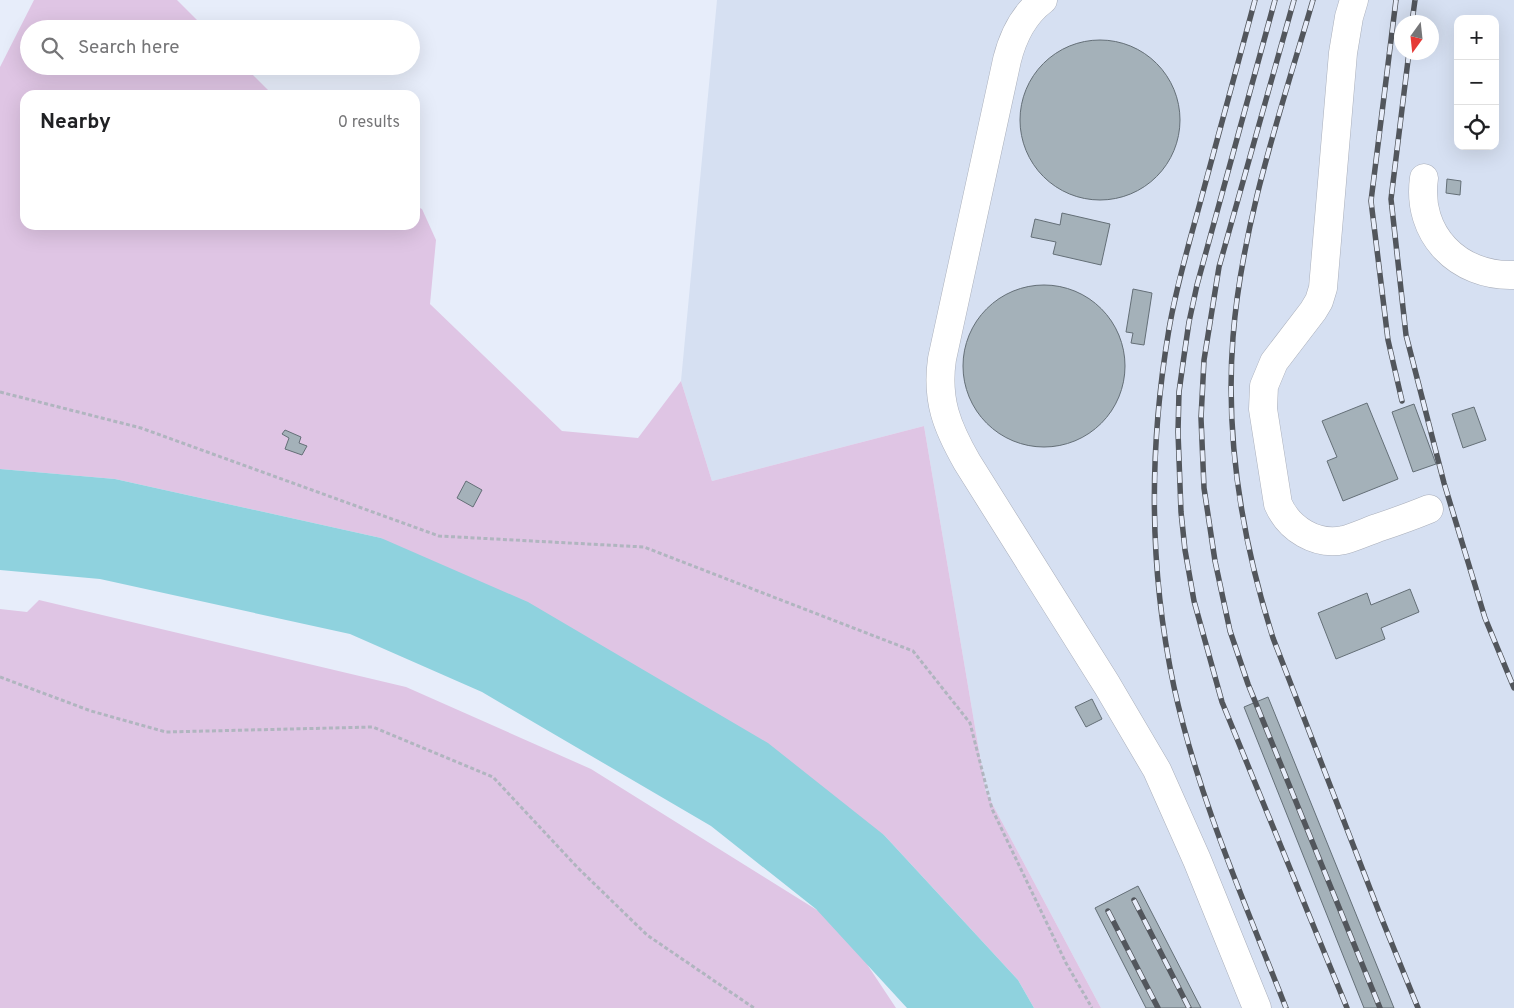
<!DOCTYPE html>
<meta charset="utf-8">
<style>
body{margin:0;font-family:Overpass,sans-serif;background:#f6f6f6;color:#202124}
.controls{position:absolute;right:15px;top:15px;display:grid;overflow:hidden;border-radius:10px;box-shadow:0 5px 20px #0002}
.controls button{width:45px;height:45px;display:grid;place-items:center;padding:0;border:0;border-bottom:1px solid #e0e0e0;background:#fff;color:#202124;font:25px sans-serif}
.compass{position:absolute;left:1394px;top:15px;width:45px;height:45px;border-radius:50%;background:#fff;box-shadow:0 5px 20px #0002;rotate:195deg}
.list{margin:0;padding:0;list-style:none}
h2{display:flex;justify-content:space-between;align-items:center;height:65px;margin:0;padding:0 20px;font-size:21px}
h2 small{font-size:16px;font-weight:400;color:#757577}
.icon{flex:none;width:28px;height:28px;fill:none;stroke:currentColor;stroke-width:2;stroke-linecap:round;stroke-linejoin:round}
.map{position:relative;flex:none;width:1514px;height:1008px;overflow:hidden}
.search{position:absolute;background:#fff;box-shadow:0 5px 20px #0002;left:20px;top:20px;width:400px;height:55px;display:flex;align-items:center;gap:12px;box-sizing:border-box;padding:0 18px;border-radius:28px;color:#757577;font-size:19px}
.panel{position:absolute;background:#fff;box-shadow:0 5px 20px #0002;left:20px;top:90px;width:400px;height:140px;border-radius:15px}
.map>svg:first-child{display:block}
</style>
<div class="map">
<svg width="1514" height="1008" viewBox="0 0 1514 1008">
<rect width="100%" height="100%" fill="#e7edfa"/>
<path fill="#d6e0f2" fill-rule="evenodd" d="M717,0H1514V1008H1101L986,792L924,426L712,481L681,381ZM1458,19H1495V146H1458ZM1402,22H1432V52H1402Z"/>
<path fill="#dfc5e4" d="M34,0H177L206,29H29V66H244L273,95H25V225H415V206L422,209L436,240L430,304L562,431L638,438L681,381L712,481L924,426L986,792L1101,1008H1034L1018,980L884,835L381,538L115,479L0,469V67Z
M39,600L406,687L591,769L841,925L896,1008H0V609L27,612Z"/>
<path fill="#8fd2de" d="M0,469L115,479L381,538L528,602L768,743L884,835L1018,980L1034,1008H907L816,909L711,826L482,692L350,634L100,579L0,570Z"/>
<path fill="#a4b1b9" stroke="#646f77" d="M1020 120a80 80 0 1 1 160 0a80 80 0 1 1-160 0Z
M1447,179L1461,181L1460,195L1446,193Z
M1062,213L1110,224L1101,265L1053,254L1056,242L1031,237L1035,219L1060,225Z
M963 366a81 81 0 1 1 162 0a81 81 0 1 1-162 0Z
M1133,289L1152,293L1144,345L1131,343L1133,333L1126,332Z
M1367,403L1398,479L1343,501L1327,461L1337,457L1322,421Z
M1414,404L1436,464L1413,472L1392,412Z
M1474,407L1486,440L1463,448L1452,414Z
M285,430L301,437L299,443L307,446L302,455L285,449L289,438L282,434Z
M466,481L482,490L473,507L457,498Z
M1410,589L1419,612L1381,628L1385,639L1336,659L1318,613L1367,593L1371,605Z
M1268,697L1394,1008H1364L1244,707Z
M1092,699L1102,719L1086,727L1075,707Z
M1138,886L1201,1008H1146L1095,908Z"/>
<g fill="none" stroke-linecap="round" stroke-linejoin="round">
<g stroke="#aaafbb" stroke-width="29">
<path id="minor" d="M1043,0C1023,15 1013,36 1007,60L942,359C936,400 947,427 967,462L1107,685L1157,770L1197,860L1257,1008
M1354,0L1349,17L1343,53L1323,288L1319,301L1313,311L1274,362L1264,386L1263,409L1278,504C1289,529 1316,546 1344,540C1355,537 1366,532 1377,528C1395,522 1412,516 1429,509
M1424,178C1416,234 1458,277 1514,275"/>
</g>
<path stroke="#b0b5bf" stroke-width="3" stroke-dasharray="4 2.5" stroke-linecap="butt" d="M0,392L141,428L439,536L644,547L913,651L970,723L992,809L1066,963L1092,1008
M0,677L91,711L166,732L373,727L493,777L578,868L647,935L754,1008"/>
<use href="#minor" stroke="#fff" stroke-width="28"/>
<g stroke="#52565c" stroke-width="5.5">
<path id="rail" d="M1255,0C1238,64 1220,128 1203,192C1191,237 1177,282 1169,329C1149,447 1149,570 1174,687C1198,797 1245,903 1286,1008
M1275,0L1197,285L1189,322L1184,356L1179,392L1178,432L1181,512L1185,550L1194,601L1222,702L1347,1008
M1294,0L1219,267L1204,360L1201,418L1204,488L1215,561L1230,631L1248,684L1380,1008
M1313,0C1281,110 1242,222 1233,337C1225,440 1242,540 1273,638L1381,917L1418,1008
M1396,0L1371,201L1388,340L1402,401
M1412,22L1415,0
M1409,52L1391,199L1406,335L1444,483L1485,618L1514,688
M1134,900L1189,1008
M1108,911L1158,1008"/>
</g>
<use href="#rail" stroke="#e7edfa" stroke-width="4" stroke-dasharray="11" stroke-linecap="butt"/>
</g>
</svg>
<div class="controls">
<button>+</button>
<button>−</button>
<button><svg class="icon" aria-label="locate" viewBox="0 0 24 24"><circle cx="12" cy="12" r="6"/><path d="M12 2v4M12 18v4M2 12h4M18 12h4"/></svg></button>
</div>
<svg class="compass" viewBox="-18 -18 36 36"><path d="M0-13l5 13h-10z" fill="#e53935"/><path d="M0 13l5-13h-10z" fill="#757577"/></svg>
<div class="search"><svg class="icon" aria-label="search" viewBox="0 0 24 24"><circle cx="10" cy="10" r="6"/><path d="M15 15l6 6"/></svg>Search here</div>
<section class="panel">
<h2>Nearby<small>0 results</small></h2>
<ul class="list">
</ul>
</section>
</div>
